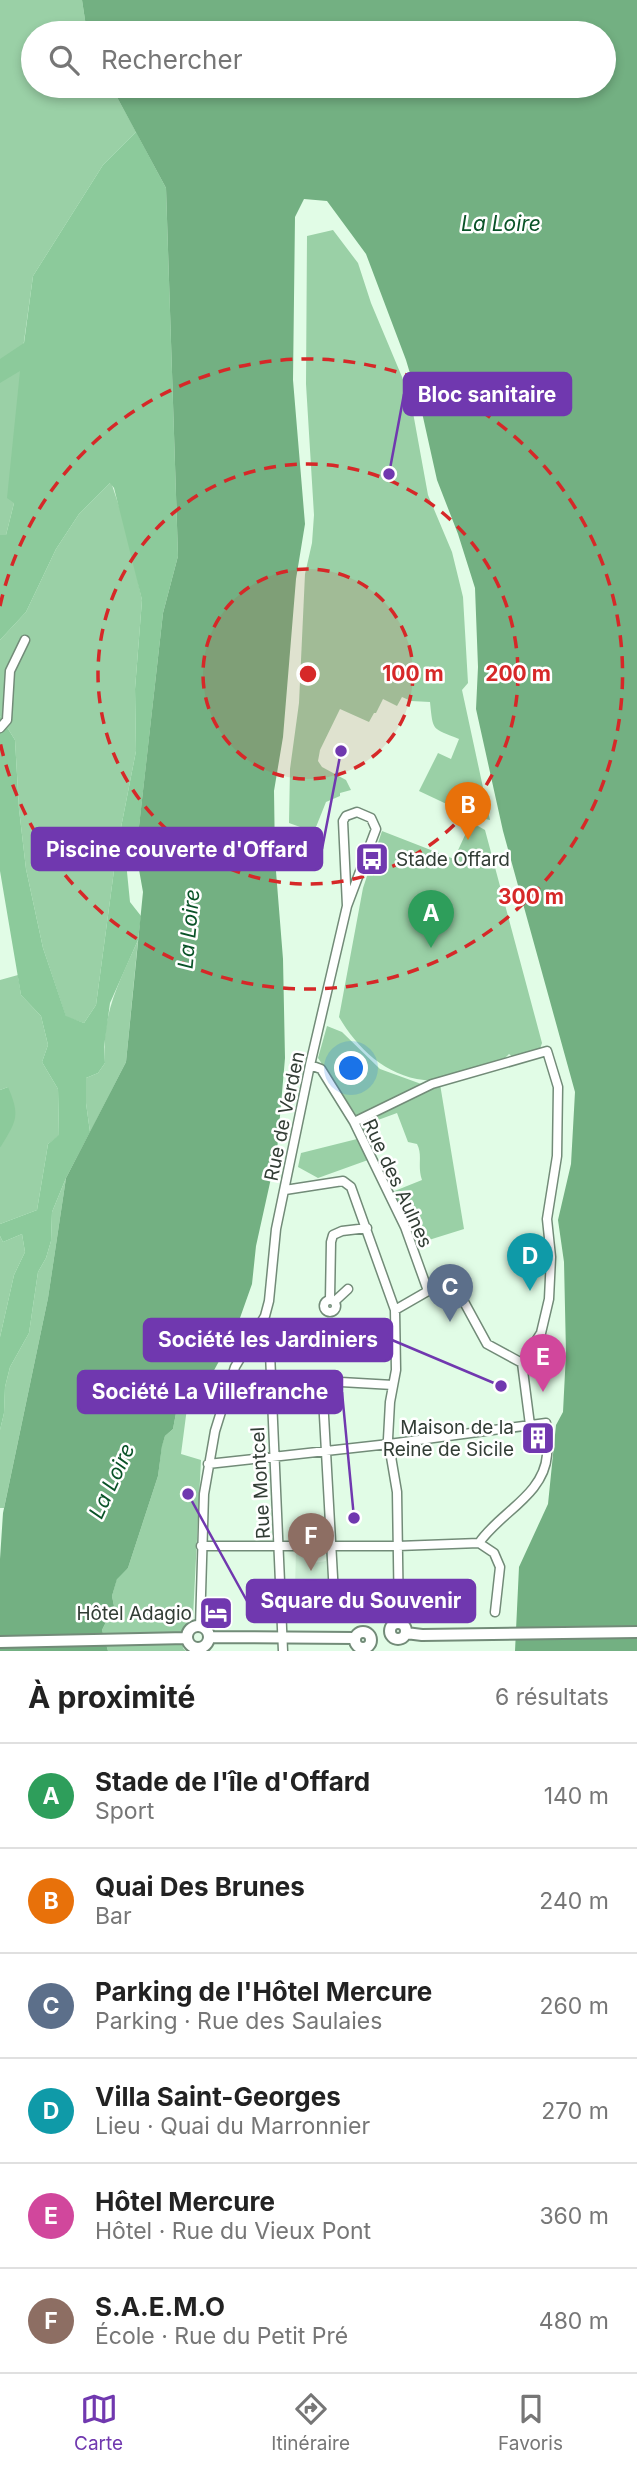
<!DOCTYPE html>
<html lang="fr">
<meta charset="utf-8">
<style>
body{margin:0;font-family:Inter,sans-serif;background:#f2f2f2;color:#222}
.you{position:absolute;left:352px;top:1069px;width:24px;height:24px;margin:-18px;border:5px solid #fff;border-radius:50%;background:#1a73e8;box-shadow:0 0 0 10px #1a73e833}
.badge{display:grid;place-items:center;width:46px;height:46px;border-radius:50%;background:#7038af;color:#fff;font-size:23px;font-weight:700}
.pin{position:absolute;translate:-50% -58px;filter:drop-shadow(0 2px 4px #0008)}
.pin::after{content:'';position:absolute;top:37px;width:24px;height:21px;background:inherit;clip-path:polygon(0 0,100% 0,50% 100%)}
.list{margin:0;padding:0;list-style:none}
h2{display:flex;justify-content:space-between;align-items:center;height:91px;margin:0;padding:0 28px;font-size:30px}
h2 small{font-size:23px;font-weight:400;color:#767676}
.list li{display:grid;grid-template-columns:46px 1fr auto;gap:21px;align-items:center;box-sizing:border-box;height:105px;padding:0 28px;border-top:2px solid #e0e0e0}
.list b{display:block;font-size:26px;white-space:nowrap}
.list p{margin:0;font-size:23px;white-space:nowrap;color:#767676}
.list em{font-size:23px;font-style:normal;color:#767676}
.icon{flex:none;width:38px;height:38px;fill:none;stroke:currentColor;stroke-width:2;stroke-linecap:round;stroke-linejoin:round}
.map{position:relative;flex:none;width:637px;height:1651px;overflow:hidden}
.search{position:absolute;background:#fff;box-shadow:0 4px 10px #0003;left:21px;right:21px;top:21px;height:77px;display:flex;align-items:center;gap:18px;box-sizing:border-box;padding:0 24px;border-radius:38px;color:#767676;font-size:26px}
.sheet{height:721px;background:#fff}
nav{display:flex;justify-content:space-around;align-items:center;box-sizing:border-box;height:98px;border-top:2px solid #e0e0e0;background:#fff;font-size:19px;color:#767676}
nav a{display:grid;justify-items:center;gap:4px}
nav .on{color:#7038af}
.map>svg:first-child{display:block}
</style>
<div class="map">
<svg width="637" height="1651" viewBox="0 0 637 1651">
<rect width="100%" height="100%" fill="#e1fce6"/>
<path fill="#ceefd5" d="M296,1550L307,1551V1561H313L314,1563L326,1561L328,1579L310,1580V1587L295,1590Z"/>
<path fill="#9ad0a6" d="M0,0H82L87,33H33V86H111L136,132L103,165L33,276L21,363L14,503L6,535H0Z
M333,230L358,263L371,303L410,396L428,495L452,552L463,597L468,683L462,690L490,820L472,816L419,791L438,753L451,759L459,739C432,728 433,732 430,702L411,701L402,697L397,706L383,699L376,713H374L369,722L340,709L320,750L318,761L322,767L346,780L351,790L340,793V796L326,802L314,832L289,823L290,769L299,703L305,574L312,543L314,515L306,384L307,236Z
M111,482L126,527L142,600L135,689L136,751L117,848L96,1005L84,1023L66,1017L43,948L26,869L19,809L15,740L0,716V640L26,612L56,549L79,514Z
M471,822L485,830L542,1043L540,1049L514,1058L509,1054L503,1060C481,1067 446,1082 424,1080C386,1076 357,1048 339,1017L363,888L382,831L454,859Z
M138,940L126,1062L90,1132L86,1103V1078L98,1073L105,1063C101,1014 119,983 138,940Z
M18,975L21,995L41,1016L48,1045L42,1062L58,1089L59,1136L48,1144L37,1210L0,1224V1148L8,1087L0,1090V980Z
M327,1026L342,1032L380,1069L424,1085L362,1115H356L318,1058Z
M440,1084L464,1229L416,1244L392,1192L422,1180C417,1166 423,1155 417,1144L408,1142L397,1113L378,1120L363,1134L358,1123Z
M357,1139L368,1160L318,1178L298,1167L301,1153Z
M66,1178L48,1298L4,1508H0V1430L4,1413L5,1387L10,1367L29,1333L38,1272L46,1258L51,1241L52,1212Z
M22,1234L25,1252L14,1275L0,1337V1236L3,1242Z
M185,1407L187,1408L181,1454L201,1460L193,1617L182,1630L183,1648L186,1651H108L102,1630L114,1606L112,1596L117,1578L128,1568L158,1476L162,1445L165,1436L173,1429L176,1413Z"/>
<path fill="#8cca9b" d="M136,132L166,188L178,556L163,613L137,845L131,858L126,862L130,902L141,916L138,940L110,1003L104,1047L105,1063L98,1073L86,1078V1103L90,1132L66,1178L52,1212L51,1241L46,1258L38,1272L29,1333L10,1367L5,1387L4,1413L0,1430V1337L14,1275L25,1252L22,1234L3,1242L0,1236V1224L37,1210L48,1144L59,1135L58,1089L42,1062L48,1045L41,1016L21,995L0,871V716L15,740L19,809L26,869L43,948L66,1016L84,1023L96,1005L117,848L136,751L135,689L142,600L114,488L110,483L79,514L56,549L26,612L0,640V535H6L14,503L7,498L20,371L0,383V359L24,343L33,276L103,165Z
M8,1087C21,1117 16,1121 0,1148V1090Z"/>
<path fill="#73b082" d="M82,0H637V1651H515L519,1567L548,1504L556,1425L563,1412L566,1353L564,1262L558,1220L571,1164L575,1092L503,831L476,709L478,667L475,588L458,534L437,480L423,417L406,360L366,254L327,201L304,199L295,217L293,380L305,524L296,579L283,737L274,791L275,859L283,959L285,1058L277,1151L256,1246L252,1284L235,1332L212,1374L203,1379L190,1394L187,1408L185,1407L176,1413L173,1429L165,1436L162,1446L158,1476L128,1568L117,1579L112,1596L114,1606L102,1630L108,1651H0V1559L3,1513L48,1298L66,1178L126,1062L143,892L136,853L163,613L178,556L166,188L111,86H604V33H87Z"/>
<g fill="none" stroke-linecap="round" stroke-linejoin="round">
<g stroke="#728b78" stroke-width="11">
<path id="street" d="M0,728L7,720L10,671L25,640
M310,1065L321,1069L354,1122L405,1227L428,1291
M354,1122L432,1084L547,1051L558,1087L557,1156L547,1219L551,1257L549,1299L541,1333L522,1363
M285,1190L343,1181L351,1187L395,1310L396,1370L390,1402L388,1439L397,1492L399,1623
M330,1299L331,1242L333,1235L342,1231L367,1228
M324 1306a6 6 0 1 1 12 0a6 6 0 1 1-12 0Z
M335,1301L348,1289
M395,1310L428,1291L450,1290L463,1300L487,1344L522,1363
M256,1333L267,1344L270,1353L283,1651
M522,1363L530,1425
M271,1378L393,1385
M322,1380L334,1595
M208,1464L389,1444L546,1423C547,1433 548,1445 547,1455C544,1495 499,1513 479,1543
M479,1543L494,1553L500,1567L495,1612
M201,1546H398L479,1543
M200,1627L204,1494L215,1431L235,1367L265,1316L269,1301L276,1229L310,1065L347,906L376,829L371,818L357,812L346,816L343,821L347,906
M199,1648L200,1651
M363,1651V1649"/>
</g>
<g stroke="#728b78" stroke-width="14">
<path id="secondary" d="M390 1631a8 8 0 1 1 16 0a8 8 0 1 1-16 0Z
M187 1637a11 11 0 1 1 22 0a11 11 0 1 1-22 0Z
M355 1640a8 8 0 1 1 16 0a8 8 0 1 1-16 0Z
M406,1633L422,1635L637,1632
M209,1637L355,1638
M0,1642L187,1638"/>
</g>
<use href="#street" stroke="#fff" stroke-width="8"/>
<use href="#secondary" stroke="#fff" stroke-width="10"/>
</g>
<circle cx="308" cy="674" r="105" fill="#d62828" fill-opacity=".12"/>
<g fill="none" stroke="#d62828" stroke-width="3.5" stroke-dasharray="12 9">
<circle cx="308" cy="674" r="105"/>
<circle cx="308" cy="674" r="210"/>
<path d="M0 606A315 315 0 1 1 0 742"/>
</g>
<defs>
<g id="bus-square" transform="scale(1.75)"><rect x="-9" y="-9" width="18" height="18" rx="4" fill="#7038af" stroke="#fff"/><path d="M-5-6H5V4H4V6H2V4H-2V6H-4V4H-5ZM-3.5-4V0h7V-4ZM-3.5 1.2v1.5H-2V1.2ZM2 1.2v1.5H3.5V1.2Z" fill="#fff"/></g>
<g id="building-square" transform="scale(1.75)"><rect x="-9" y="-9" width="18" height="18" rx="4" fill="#7038af" stroke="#fff"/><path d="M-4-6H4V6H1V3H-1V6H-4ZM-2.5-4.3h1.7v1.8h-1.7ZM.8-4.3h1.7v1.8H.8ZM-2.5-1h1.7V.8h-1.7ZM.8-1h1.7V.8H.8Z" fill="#fff"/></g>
<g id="hotel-square" transform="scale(1.75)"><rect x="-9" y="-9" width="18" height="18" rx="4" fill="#7038af" stroke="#fff"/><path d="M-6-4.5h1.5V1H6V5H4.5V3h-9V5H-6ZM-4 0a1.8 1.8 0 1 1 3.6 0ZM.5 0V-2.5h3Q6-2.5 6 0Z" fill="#fff"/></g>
</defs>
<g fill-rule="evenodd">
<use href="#bus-square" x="372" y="859"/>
<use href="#building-square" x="538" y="1438"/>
<use href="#hotel-square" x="216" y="1613"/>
</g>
<g text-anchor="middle" stroke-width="5" stroke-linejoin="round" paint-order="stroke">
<g font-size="19" fill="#323d35" stroke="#fff" text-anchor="end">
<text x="396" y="866" text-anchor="start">Stade Offard</text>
<text x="514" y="1434">Maison de la<tspan x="514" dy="22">Reine de Sicile</tspan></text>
<text x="192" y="1620">Hôtel Adagio</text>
</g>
<g font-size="19" fill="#323d35" stroke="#fff">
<text transform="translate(284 1116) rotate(-78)" y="7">Rue de Verden</text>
<text transform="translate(398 1183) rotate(65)" y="7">Rue des Aulnes</text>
<text transform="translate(260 1483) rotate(-93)" y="7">Rue Montcel</text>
</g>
<g font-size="21" font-style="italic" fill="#0a5328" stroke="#fff">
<text x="501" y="231">La Loire</text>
<text transform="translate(189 929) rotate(-85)" y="7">La Loire</text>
<text transform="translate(112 1481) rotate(-65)" y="7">La Loire</text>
</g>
</g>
<circle cx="308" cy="674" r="10" fill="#d62828" stroke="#fff" stroke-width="3.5"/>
<g font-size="21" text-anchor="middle" font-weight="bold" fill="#d62828" stroke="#fff" stroke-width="5" stroke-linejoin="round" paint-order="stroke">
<text x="413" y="681">100 m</text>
<text x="518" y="681">200 m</text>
<text x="531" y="904">300 m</text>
</g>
<path fill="none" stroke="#7038af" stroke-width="2.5" d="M389 474L404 394M341 751L322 849M501 1386L392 1340M354 1518L342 1392M188 1494L247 1601"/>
<g fill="#7038af" stroke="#fff" stroke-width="2.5">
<circle cx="389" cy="474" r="7"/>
<circle cx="341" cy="751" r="7"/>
<circle cx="501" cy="1386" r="7"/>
<circle cx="354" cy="1518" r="7"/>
<circle cx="188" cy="1494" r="7"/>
</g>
<g fill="#7038af" stroke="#7038af" stroke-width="2.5">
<rect x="404" y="373" width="167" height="42" rx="7"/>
<rect x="32" y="828" width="290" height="42" rx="7"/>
<rect x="144" y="1319" width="248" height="42" rx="7"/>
<rect x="78" y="1371" width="264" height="42" rx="7"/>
<rect x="247" y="1580" width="228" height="42" rx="7"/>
</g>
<g font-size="21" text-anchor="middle" font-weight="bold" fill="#fff">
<text x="487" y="402">Bloc sanitaire</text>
<text x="177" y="857">Piscine couverte d'Offard</text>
<text x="268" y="1347">Société les Jardiniers</text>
<text x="210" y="1399">Société La Villefranche</text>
<text x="361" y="1608">Square du Souvenir</text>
</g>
</svg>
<div class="you"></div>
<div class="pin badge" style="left:431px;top:948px;background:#2e9e5b">A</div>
<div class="pin badge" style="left:468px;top:840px;background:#e8710a">B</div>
<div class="pin badge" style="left:450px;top:1322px;background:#5c6f8a">C</div>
<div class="pin badge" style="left:530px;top:1291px;background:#0f9aa8">D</div>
<div class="pin badge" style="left:543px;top:1392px;background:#d1479c">E</div>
<div class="pin badge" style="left:311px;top:1571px;background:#8d6e63">F</div>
<div class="search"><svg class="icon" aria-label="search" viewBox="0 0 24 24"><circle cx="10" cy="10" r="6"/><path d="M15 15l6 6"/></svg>Rechercher</div>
</div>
<section class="sheet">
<h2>À proximité<small>6 résultats</small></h2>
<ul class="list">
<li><span class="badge" style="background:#2e9e5b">A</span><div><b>Stade de l'île d'Offard</b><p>Sport</p></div><em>140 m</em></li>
<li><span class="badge" style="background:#e8710a">B</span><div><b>Quai Des Brunes</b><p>Bar</p></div><em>240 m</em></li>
<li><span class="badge" style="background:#5c6f8a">C</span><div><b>Parking de l'Hôtel Mercure</b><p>Parking · Rue des Saulaies</p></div><em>260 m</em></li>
<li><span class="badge" style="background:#0f9aa8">D</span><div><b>Villa Saint-Georges</b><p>Lieu · Quai du Marronnier</p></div><em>270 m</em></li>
<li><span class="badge" style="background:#d1479c">E</span><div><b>Hôtel Mercure</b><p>Hôtel · Rue du Vieux Pont</p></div><em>360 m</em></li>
<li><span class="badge" style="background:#8d6e63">F</span><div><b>S.A.E.M.O</b><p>École · Rue du Petit Pré</p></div><em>480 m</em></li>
</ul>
</section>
<nav>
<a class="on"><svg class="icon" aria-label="map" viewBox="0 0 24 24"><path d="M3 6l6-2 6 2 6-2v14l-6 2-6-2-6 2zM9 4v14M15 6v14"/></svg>Carte</a>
<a><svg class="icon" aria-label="directions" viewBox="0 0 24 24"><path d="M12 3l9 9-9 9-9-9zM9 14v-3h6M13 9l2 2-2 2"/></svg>Itinéraire</a>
<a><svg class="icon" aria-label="saved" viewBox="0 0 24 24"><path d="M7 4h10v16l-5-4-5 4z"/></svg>Favoris</a>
</nav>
